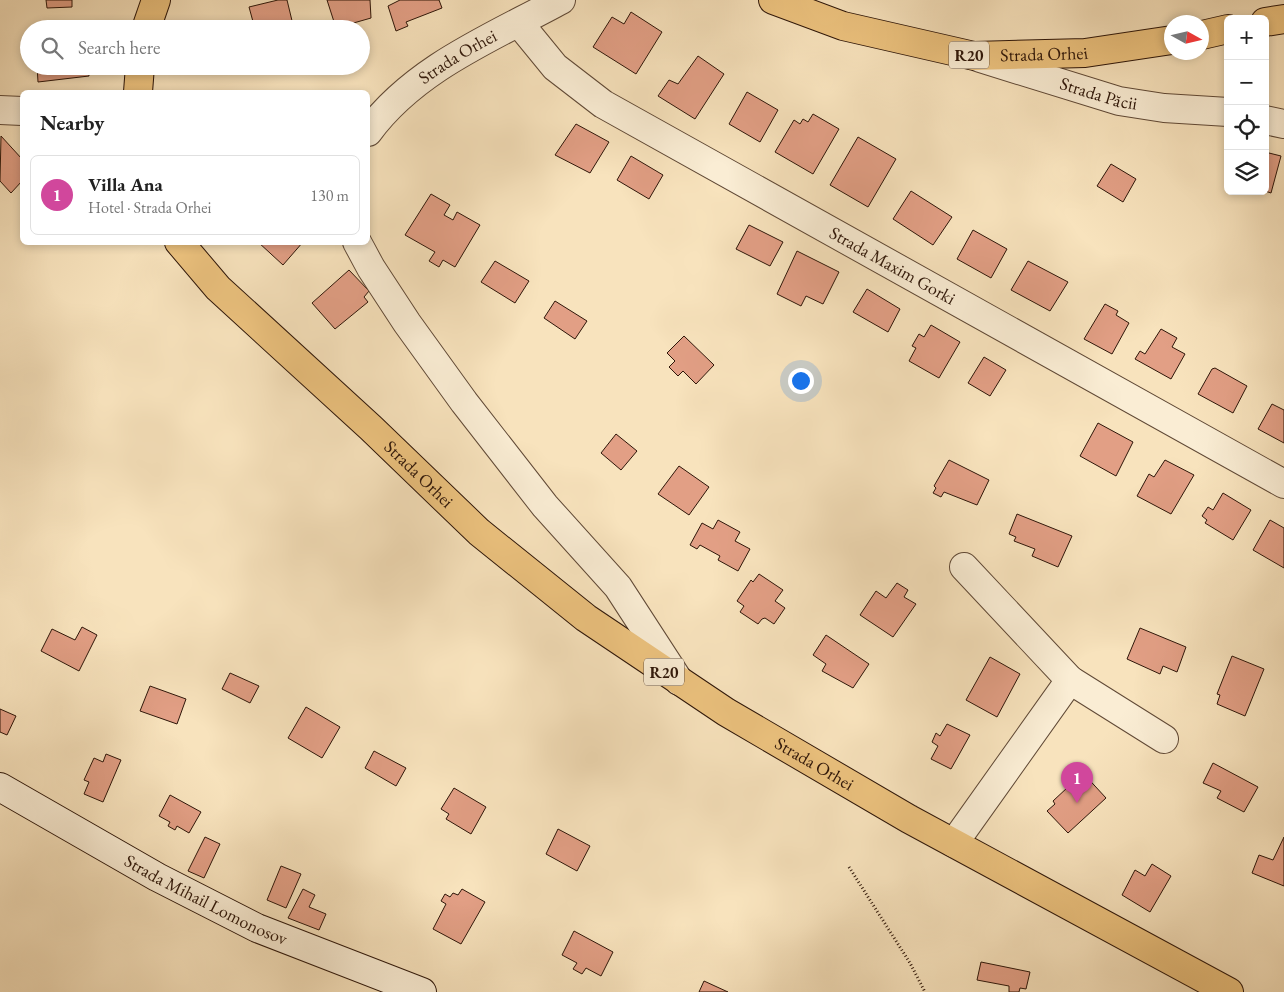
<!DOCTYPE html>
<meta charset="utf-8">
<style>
body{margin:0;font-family:"EB Garamond",serif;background:#f2f2f2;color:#222}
.controls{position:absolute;right:15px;top:15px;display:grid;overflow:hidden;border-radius:8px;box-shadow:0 2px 8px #0003}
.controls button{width:45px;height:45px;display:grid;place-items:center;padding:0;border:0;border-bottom:1px solid #e0e0e0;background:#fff;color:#222;font:25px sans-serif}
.compass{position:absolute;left:1164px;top:15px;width:45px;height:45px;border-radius:50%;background:#fff;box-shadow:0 2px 8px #0003;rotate:98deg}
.you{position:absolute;left:800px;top:380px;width:18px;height:18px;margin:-12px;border:4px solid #fff;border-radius:50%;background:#1a73e8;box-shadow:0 0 0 8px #1a73e833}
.badge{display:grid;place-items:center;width:32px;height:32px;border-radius:50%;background:#0f766e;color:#fff;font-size:16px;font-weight:700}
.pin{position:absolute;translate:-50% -41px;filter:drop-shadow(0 1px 2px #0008)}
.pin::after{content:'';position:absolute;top:26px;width:18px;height:15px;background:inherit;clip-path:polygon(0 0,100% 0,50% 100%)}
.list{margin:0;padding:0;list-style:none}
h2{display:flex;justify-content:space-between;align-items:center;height:65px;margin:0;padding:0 20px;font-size:21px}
h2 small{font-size:16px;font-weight:400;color:#767676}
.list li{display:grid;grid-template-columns:32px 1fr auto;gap:15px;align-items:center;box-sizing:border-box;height:80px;margin:0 10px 10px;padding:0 10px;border:1px solid #e0e0e0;border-radius:8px}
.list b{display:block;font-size:19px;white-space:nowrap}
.list p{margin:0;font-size:16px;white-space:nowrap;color:#767676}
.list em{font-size:16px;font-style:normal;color:#767676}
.icon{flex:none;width:28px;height:28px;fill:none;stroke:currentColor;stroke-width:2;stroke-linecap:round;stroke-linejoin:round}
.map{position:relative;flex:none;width:1284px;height:992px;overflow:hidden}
.search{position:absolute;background:#fff;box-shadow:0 2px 8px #0003;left:20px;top:20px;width:350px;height:55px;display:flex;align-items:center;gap:12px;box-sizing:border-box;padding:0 18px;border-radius:28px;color:#767676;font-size:19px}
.panel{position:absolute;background:#fff;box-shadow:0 2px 8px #0003;left:20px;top:90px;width:350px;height:155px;border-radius:8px}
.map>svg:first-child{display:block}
</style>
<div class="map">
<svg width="1284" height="992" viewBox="0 0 1284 992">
<rect width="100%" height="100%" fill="#f8e3bd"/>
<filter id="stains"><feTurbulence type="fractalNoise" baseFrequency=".004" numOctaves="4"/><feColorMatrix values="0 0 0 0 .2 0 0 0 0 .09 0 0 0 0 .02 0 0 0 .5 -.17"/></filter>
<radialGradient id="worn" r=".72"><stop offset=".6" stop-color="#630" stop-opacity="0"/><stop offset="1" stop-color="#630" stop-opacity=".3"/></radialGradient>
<path fill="#e29f85" stroke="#2e1609" d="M46,0H72V7L47,8Z
M278,0H287L294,29H255L249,7Z
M327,0H370L371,18L336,28Z
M400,0H439L442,8L406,22L408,26L396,31L388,6Z
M631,12L662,32L636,74L593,47L612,17L624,24Z
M698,56L724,74L695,119L658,96L669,80L678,84Z
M37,66H88L89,76L38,82Z
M747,92L778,110L760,142L729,124Z
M813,114L839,129L813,174L775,152L794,120L800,124L803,119L808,122Z
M576,124L609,142L590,173L555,155Z
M1,136L22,159V181L11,193L0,181Z
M858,137L896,159L868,207L830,185Z
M1265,152L1281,156L1271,193L1265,191Z
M631,156L663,175L649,199L617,180Z
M1111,164L1136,179L1123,202L1097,186Z
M911,191L952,217L933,245L893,219Z
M431,194L450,205L444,215L453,220L457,212L480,225L455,267L443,260L439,267L429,261L435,252L405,235Z
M749,225L783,242L770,266L736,249Z
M973,230L1007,249L991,278L957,259Z
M258,242H303L283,265Z
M797,251L839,272L823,304L806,296L801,306L777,294Z
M495,261L529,281L515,303L481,282Z
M1028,261L1068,282L1050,311L1011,290Z
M349,270L369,291L364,297L368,302L335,329L312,303Z
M867,289L900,309L888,332L853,312Z
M555,301L587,321L575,339L544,318Z
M1105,304L1118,311L1116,315L1129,323L1112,354L1084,339Z
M931,325L960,342L939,378L909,361L916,348L912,346L919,334L924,337Z
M1161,329L1177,338L1172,347L1185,354L1171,379L1135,359L1140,351L1145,354Z
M684,336L714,365L696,384L683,371L678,376L669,367L675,361L667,353Z
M984,357L1006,370L990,396L968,383Z
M1215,368L1247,386L1233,413L1198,394L1212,369Z
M1272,404L1284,410V443L1258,429Z
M1098,423L1133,442L1116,476L1080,456Z
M616,434L637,451L621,470L601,453Z
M949,460L989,480L977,505L944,492L941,497L933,493L936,488L934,486Z
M1165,460L1194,475L1171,514L1137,496L1149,474L1154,477Z
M679,466L709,487L689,515L658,494Z
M1223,493L1251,510L1233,540L1205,523L1207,520L1202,516L1208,507L1213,510Z
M1017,514L1072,536L1058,567L1032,556L1035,549L1014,541L1016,537L1009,534Z
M718,520L740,532L735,541L750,549L738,571L718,560L720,556L700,545L697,549L690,545L702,523L713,529Z
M1270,520L1284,528V568L1253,550Z
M759,574L783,590L775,601L785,608L774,624L765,618L762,619L758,624L740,612L744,606L737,601L751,580L753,582Z
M897,583L908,590L904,597L916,604L893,637L860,615L876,591L886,598Z
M82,627L97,635L79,671L41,651L52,629L75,640Z
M1140,628L1186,647L1177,672L1163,666L1160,674L1127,659Z
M826,635L869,664L853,688L822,671L826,664L813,655Z
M1232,656L1264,669L1245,716L1217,704L1220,695L1217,694Z
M990,657L1020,674L997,717L966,700Z
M230,673L259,686L250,703L222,689Z
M150,686L186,699L177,724L140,711Z
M306,707L340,727L322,758L288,738Z
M0,709L16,716L7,735L0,732Z
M947,724L970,735L951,769L931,759L938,746L932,742L936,733L940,736Z
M374,751L406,768L396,786L365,768Z
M106,754L121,760L103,802L84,794L89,782L84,780L94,758L103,762Z
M1213,763L1258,787L1244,812L1217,798L1221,791L1203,783Z
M1083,773L1106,798L1068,833L1047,811L1055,804L1053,801Z
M454,788L486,807L471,834L446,819L449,814L441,809Z
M170,795L201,812L189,833L177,826L175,830L168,826L170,822L159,816Z
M558,829L590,846L577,871L546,854Z
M205,837L220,844L204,878L188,871Z
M1284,837V886L1252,873L1259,855L1273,860Z
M1152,864L1171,876L1150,912L1122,895L1135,870L1145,876Z
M281,866L301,874L286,908L267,900Z
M303,889L315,895L309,907L326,914L319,930L288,918Z
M462,889L485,902L461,944L433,929L446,904L441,901L445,894L450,897L453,893L458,895Z
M574,931L613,952L601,976L586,968L582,974L573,969L577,963L562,955Z
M981,962L1030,972L1026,989L1020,988L1019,992H1009V986L977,980Z
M704,981L728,992H699Z"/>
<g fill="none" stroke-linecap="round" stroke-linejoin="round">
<g stroke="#604936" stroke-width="30">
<g id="minor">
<path id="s1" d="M519,23L555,67L603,104L1284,484"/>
<path id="s2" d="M980,58L1119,101L1164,108L1228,112"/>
<path d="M0,110L22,111"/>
<path d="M1265,120L1284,124"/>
<path id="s3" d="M368,132C415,68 493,37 561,0"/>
<path d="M357,242L371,268L407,323L464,402L545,506L618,587L679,681"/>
<path d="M964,567L1070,680L1164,739"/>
<path d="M954,843L1070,680"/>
</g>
</g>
<g stroke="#2e1609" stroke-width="30">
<g id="secondary">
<path id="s4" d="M0,787L157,877L257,928L422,992"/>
</g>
</g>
<g stroke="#2e1609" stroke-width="30">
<g id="primary">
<path id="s5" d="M773,0L843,26L974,56L1085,53L1172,40"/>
<path d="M1265,22L1284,19"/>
<path d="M146,29L156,0"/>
<path d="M1202,35L1228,29"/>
<path d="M138,92L140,66"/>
<path id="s6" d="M179,242L218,288L371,428L479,532L586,618L726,712L909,819L1229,992"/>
</g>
</g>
<path stroke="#2e1609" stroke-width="3" stroke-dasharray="1 2.5" stroke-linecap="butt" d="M849,867L910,963L925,992"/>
<use href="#minor" stroke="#faedd4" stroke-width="28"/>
<use href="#secondary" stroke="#faedd4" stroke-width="28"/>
<use href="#primary" stroke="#ecc27e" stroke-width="28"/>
</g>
<g text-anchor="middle" stroke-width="5" stroke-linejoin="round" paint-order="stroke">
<g fill="#faedd4" stroke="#6b5646" stroke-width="1">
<rect x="949" y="41.5" width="40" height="27" rx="4"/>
<rect x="644" y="658.5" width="40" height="27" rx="4"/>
</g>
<g font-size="16" font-weight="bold" fill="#2e1609">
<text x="969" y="61">R20</text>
<text x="664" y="678">R20</text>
</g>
<g font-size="18" fill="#2e1609" stroke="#faedd4">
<text dy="6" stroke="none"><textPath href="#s5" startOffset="279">Strada Orhei</textPath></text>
<text dy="6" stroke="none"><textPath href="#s3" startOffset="118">Strada Orhei</textPath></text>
<text dy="6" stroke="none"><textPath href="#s2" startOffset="124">Strada Păcii</textPath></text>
<text dy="6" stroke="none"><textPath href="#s1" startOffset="449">Strada Maxim Gorki</textPath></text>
<text dy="6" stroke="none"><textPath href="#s6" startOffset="334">Strada Orhei</textPath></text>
<text dy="6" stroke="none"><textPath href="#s6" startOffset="826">Strada Orhei</textPath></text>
<text dy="6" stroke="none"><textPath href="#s4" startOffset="235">Strada Mihail Lomonosov</textPath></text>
</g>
</g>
<rect width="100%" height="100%" filter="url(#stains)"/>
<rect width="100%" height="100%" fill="url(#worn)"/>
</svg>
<div class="controls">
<button>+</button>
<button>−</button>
<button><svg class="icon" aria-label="locate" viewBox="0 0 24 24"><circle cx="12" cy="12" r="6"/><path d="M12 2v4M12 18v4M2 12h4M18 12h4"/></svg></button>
<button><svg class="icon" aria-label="layers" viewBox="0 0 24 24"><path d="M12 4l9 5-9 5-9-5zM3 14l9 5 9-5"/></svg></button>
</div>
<svg class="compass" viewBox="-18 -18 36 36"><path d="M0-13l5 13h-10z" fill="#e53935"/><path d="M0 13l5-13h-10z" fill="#767676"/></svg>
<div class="you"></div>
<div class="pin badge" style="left:1077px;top:803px;background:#d1479c">1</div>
<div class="search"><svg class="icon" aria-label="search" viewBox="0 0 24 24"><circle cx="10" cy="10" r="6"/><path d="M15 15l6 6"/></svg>Search here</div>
<section class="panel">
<h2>Nearby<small></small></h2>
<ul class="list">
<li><span class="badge" style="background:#d1479c">1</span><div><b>Villa Ana</b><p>Hotel · Strada Orhei</p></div><em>130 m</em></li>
</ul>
</section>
</div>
